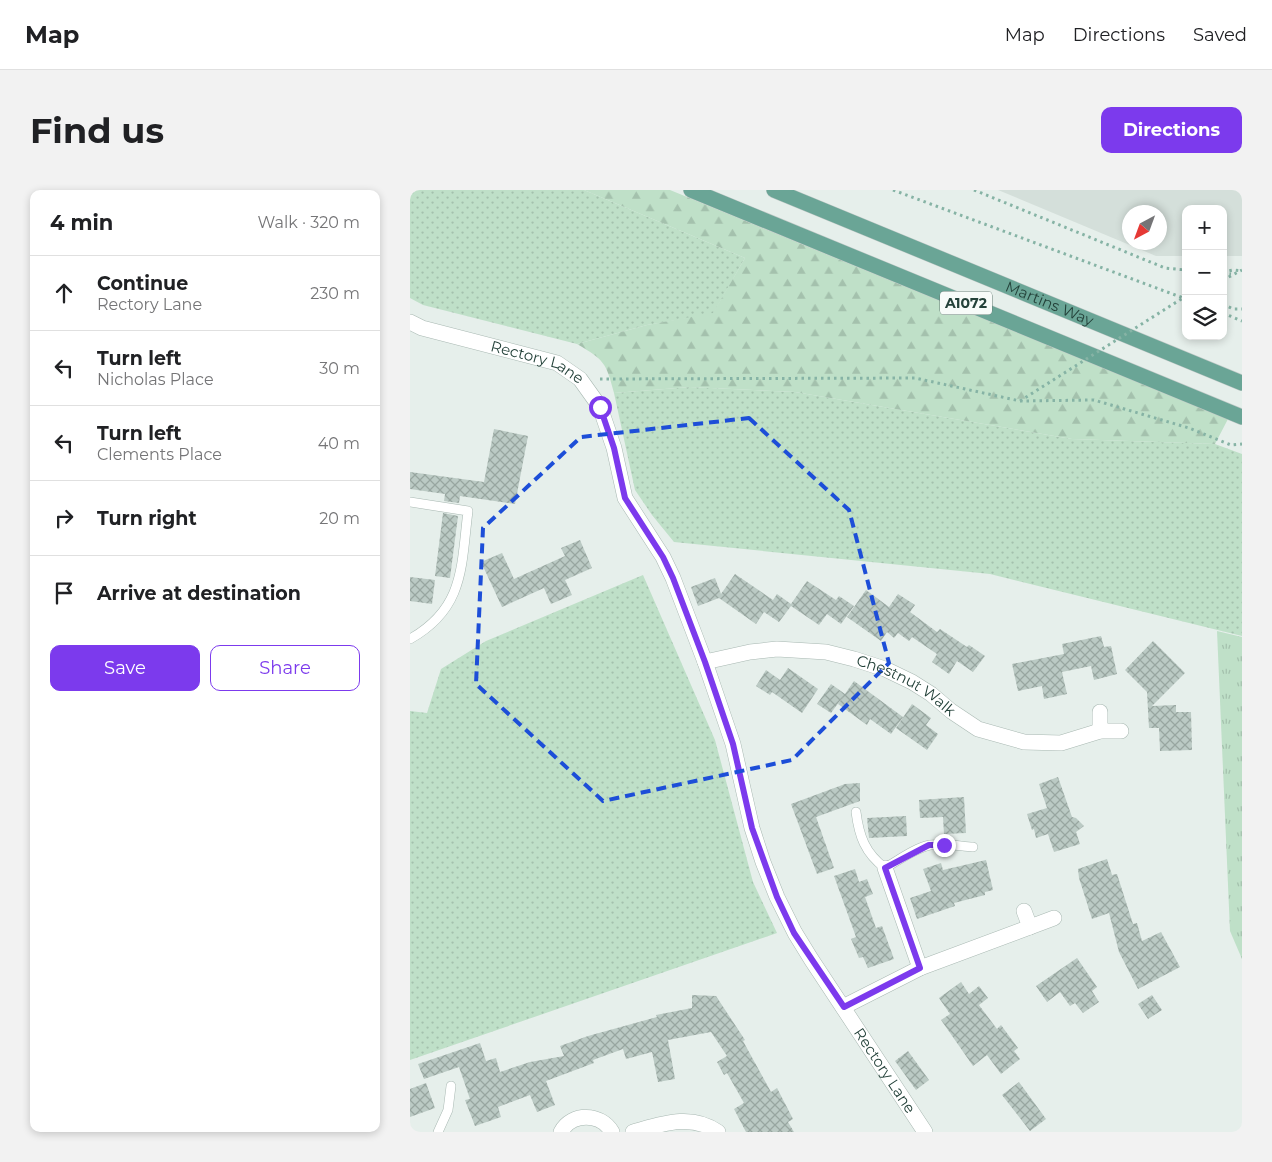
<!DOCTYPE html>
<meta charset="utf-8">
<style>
body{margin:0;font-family:Montserrat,sans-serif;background:#f2f2f2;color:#202124}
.controls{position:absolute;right:15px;top:15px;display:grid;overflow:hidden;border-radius:10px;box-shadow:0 2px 8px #0003}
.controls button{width:45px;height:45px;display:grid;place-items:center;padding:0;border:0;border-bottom:1px solid #e0e0e0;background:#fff;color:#202124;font:25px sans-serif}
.compass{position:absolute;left:712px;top:15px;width:45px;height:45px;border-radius:50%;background:#fff;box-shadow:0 2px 8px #0003;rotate:221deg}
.stop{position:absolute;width:15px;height:15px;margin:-11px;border:4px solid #7c3aed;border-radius:50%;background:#fff}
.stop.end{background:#7c3aed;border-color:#fff;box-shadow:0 1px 5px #0008}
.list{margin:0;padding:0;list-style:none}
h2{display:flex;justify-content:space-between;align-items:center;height:65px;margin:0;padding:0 20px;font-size:21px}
h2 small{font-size:16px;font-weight:400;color:#757577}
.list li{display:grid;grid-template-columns:32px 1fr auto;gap:15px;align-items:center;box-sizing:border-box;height:75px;padding:0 20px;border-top:1px solid #e0e0e0}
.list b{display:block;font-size:19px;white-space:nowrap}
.list p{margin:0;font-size:16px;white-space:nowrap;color:#757577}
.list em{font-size:16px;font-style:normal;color:#757577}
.actions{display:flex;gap:10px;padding:15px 20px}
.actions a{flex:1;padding:11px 0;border:1px solid #7c3aed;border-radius:10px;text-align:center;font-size:18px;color:#7c3aed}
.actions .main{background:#7c3aed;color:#fff}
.icon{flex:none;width:28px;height:28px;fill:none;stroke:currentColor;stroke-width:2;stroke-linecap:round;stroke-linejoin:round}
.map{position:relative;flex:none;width:832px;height:942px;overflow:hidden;border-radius:10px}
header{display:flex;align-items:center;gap:30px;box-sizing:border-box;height:70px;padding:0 25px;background:#fff;border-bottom:1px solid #e0e0e0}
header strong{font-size:24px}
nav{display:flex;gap:28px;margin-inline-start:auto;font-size:18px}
.intro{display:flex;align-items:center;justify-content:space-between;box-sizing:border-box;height:120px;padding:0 30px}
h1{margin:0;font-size:35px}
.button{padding:12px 22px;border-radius:10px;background:#7c3aed;color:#fff;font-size:18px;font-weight:700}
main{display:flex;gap:30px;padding:0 30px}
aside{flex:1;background:#fff;border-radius:10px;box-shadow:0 2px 8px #0003}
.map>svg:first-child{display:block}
</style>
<header>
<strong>Map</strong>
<nav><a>Map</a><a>Directions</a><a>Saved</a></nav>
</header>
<div class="intro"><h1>Find us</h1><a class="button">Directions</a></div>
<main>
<aside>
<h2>4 min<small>Walk · 320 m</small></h2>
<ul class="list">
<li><svg class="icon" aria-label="ahead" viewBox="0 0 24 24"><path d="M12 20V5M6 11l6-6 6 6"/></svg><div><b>Continue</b><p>Rectory Lane</p></div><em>230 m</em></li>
<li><svg class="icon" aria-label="left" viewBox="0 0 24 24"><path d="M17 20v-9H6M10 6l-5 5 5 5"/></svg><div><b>Turn left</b><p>Nicholas Place</p></div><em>30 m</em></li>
<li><svg class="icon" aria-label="left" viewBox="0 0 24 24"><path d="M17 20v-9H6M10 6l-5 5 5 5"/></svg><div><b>Turn left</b><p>Clements Place</p></div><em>40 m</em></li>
<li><svg class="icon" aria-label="right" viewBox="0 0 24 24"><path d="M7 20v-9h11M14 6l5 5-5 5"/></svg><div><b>Turn right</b></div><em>20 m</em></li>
<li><svg class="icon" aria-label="arrive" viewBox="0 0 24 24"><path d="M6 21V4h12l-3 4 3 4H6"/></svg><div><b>Arrive at destination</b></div></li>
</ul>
<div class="actions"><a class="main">Save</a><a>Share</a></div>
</aside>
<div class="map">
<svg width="832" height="942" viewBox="0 0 832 942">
<defs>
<pattern id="grass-dots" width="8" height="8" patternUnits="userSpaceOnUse" patternTransform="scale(1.25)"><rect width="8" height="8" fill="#bfe0c8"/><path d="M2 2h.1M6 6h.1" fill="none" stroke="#a4c1ad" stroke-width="1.8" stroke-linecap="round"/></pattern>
<pattern id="forest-firs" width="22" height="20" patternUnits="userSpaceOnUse" patternTransform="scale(1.25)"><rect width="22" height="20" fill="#bfe0c8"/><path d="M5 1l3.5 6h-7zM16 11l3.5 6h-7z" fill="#a4c1ad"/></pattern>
<pattern id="park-tufts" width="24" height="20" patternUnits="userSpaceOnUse" patternTransform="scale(1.25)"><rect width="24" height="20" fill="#bfe0c8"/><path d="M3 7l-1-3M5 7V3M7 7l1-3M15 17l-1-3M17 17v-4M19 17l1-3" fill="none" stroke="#a4c1ad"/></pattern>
<pattern id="building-cross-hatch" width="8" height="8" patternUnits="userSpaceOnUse" patternTransform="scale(1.25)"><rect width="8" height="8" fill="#bbcac4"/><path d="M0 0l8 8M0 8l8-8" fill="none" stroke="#98a6a0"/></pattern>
</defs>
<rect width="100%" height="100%" fill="#e6efeb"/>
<path fill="#d4dfda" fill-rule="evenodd" d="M588,0H832V66H813V19H776V66H746ZM720,22H750V52H720Z"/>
<path fill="url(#grass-dots)" d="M0,0H174L335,68L303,124L237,135L167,154L13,115L0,108Z
M280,197L385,202L662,249L805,254L832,264V446L580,384L264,352L242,325L225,300L204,203Z
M233,385L305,550L343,692L367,743L0,870V521L17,523L31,479L76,451Z"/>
<path fill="url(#forest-firs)" d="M174,0H260L818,229L805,254L662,249L385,202L280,197L204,203C196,172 194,170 167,154L237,135L303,123L335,68Z"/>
<path fill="url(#park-tufts)" d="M807,441L832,447V769L820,741Z"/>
<path fill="url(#building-cross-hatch)" d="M84,239L118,246L105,314L50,306L49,313L34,311L35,304L0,299V282L74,292Z
M33,323L48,326L40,388L25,386Z
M170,350L182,378L155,390L162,405L141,414L134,398L92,417L71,372L92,363L104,389L155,366L151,358Z
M325,384L363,410L367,404L381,414L397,391L426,410L429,406L444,416L431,434L417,424L409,435L381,416L369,432L354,422L346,434L309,408L288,416L281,397L305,388L311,404Z
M0,387L25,390L22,414L0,411Z
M456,400L479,417L488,404L505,415L500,422L527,442L530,439L557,457L559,455L575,466L563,482L547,471L539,484L522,472L527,464L502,447L499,451L488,443L484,448L477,442L471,451L437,427Z
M691,446L694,457L701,456L707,484L684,490L681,476L652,482L657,504L634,509L632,496L608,501L602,474L654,464L652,454Z
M743,451L775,483L742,516L766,515V522H781L782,560L750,561L749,538H739L737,502L715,480Z
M378,478L408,499L392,523L362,502L360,505L346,496L356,480L370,490Z
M444,491L493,527L481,544L460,529L457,535L428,514Z
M421,494L435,504L421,523L407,514Z
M502,514L521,528L516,535L528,544L517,560L486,538Z
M648,587L662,627L666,628L674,636L666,642L670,654L644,662L638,644L626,648L624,639L622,640L617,624L637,618L629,594Z
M450,593V611L406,627L424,678L407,684L381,614L435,594Z
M554,607L556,643L534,644L533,627L510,628L509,610Z
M496,626L497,646L459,648L457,628Z
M697,669L702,685L707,684L723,734L727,733L732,751L751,742L770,777L728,799L709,762L699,723L682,729L669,688L668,679Z
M576,670L583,700L575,702V705L544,713L545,716L507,729L500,708L521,701L513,679L531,673L533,680Z
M445,679L449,692L457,689L463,704L455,707L466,738L472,736L484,769L458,778L453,767L449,768L441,749L446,747L424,686Z
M667,768L687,797L682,801L689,812L673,823L665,813L660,816L650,802L637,812L626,796Z
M551,792L559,804L569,796L578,808L569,815L587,839L591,835L608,858L604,861L610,869L591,884L577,865L563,876L531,830L540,824L529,808Z
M282,805L306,806L335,850L333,851L361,902L367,898L383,929L378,932L384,942H336L324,919L334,913L317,883L314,885L307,872L317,866L301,842L258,850L265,889L248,892L242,862L216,869L213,859L183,870L184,873L136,891L145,915L127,922L120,905L88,917L91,927L65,936L55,910L60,909L49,877L14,889L8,874L70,853L76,871L86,868L90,882L120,872L154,866L150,856L178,846L247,827L246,825L282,818Z
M742,805L752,820L738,829L728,814Z
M498,861L519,890L506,900L485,871Z
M609,892L636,929L620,941L592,905Z
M16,893L25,918L0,927V899Z"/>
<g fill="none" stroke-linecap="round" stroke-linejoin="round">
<g stroke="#a8b8b2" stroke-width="10">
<path id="service" d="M0,312L58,321C51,376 55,418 0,449
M446,622C449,646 455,663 475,678C489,670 505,658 520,655C534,653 549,656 563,657
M28,942L38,920L41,896"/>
</g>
<g stroke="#a8b8b2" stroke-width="16">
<g id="minor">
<path id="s1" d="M295,472L340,462L367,459L416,462L444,469L475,479L502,492L521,504L541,521L568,539L614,552L651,553L690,541H711"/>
<path d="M690,522V541"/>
<path d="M475,678L510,778"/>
<path d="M614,721L620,737"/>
<path d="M433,817L510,778L644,728"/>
<path d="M151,942C162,922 191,923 202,942"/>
<path d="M223,942C252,934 281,923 308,942"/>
</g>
</g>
<g stroke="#a8b8b2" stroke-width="16">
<g id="tertiary">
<path id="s2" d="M0,132L12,138L147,173L170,189L190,217L204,258L215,308L253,367L263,388L295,472L323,554L342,638L353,672L367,707L385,743L401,769L515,942"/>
</g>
</g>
<g stroke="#c2cac8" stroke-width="16">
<g id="primary">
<path d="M281,0L832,227"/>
<path id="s3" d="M364,0L832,193"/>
</g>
</g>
<path stroke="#86b3a5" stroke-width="3" stroke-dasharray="2.5 4" stroke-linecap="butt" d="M483,0L776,109
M564,0L755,78L776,80
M813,83L821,84
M813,90L832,80
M813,114L823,119H832
M813,123L832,131
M190,189L505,188L610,211L684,210L779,238L821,255L832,254"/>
<use href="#service" stroke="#fff" stroke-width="9"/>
<use href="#minor" stroke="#fff" stroke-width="15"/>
<use href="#tertiary" stroke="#fff" stroke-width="15"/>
<use href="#primary" stroke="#6aa596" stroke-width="15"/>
<path stroke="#86b3a5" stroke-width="3" stroke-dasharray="2.5 4" stroke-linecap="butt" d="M813,82L823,80L832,81
M610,211L776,106"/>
</g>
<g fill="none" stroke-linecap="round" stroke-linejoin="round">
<path stroke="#7c3aed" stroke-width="6" d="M190,217L204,258L215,308L253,367L263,388L295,472L323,554L342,638L367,707L384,743L434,817L510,778L475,678L519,655H534"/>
</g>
<path fill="none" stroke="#1d4ed8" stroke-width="4" stroke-dasharray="10 6" stroke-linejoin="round" d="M339,228L439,320L479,473L382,570L193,611L66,494L73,338L171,247Z"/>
<g text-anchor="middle" stroke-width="5" stroke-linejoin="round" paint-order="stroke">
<rect fill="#f7fbf9" stroke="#637a73" stroke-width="1" x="530" y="101.5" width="52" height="23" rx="4"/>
<g font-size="14" font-weight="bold" fill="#24423a">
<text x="556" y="118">A1072</text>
</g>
<g font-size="15" fill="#24423a" stroke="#f7fbf9">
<text dy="5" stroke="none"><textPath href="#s3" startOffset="298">Martins Way</textPath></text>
<text dy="5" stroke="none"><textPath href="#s2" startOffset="134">Rectory Lane</textPath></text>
<text dy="5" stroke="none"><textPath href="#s1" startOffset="210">Chestnut Walk</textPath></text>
<text dy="5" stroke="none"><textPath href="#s2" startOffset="944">Rectory Lane</textPath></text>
</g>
</g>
</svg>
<div class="controls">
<button>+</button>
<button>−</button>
<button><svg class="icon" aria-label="layers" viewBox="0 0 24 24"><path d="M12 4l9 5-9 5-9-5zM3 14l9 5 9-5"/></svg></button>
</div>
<svg class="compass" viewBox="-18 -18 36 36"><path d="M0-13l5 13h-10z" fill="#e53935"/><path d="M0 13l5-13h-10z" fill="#757577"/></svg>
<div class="stop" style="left:190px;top:217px"></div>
<div class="stop end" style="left:534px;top:655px"></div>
</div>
</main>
